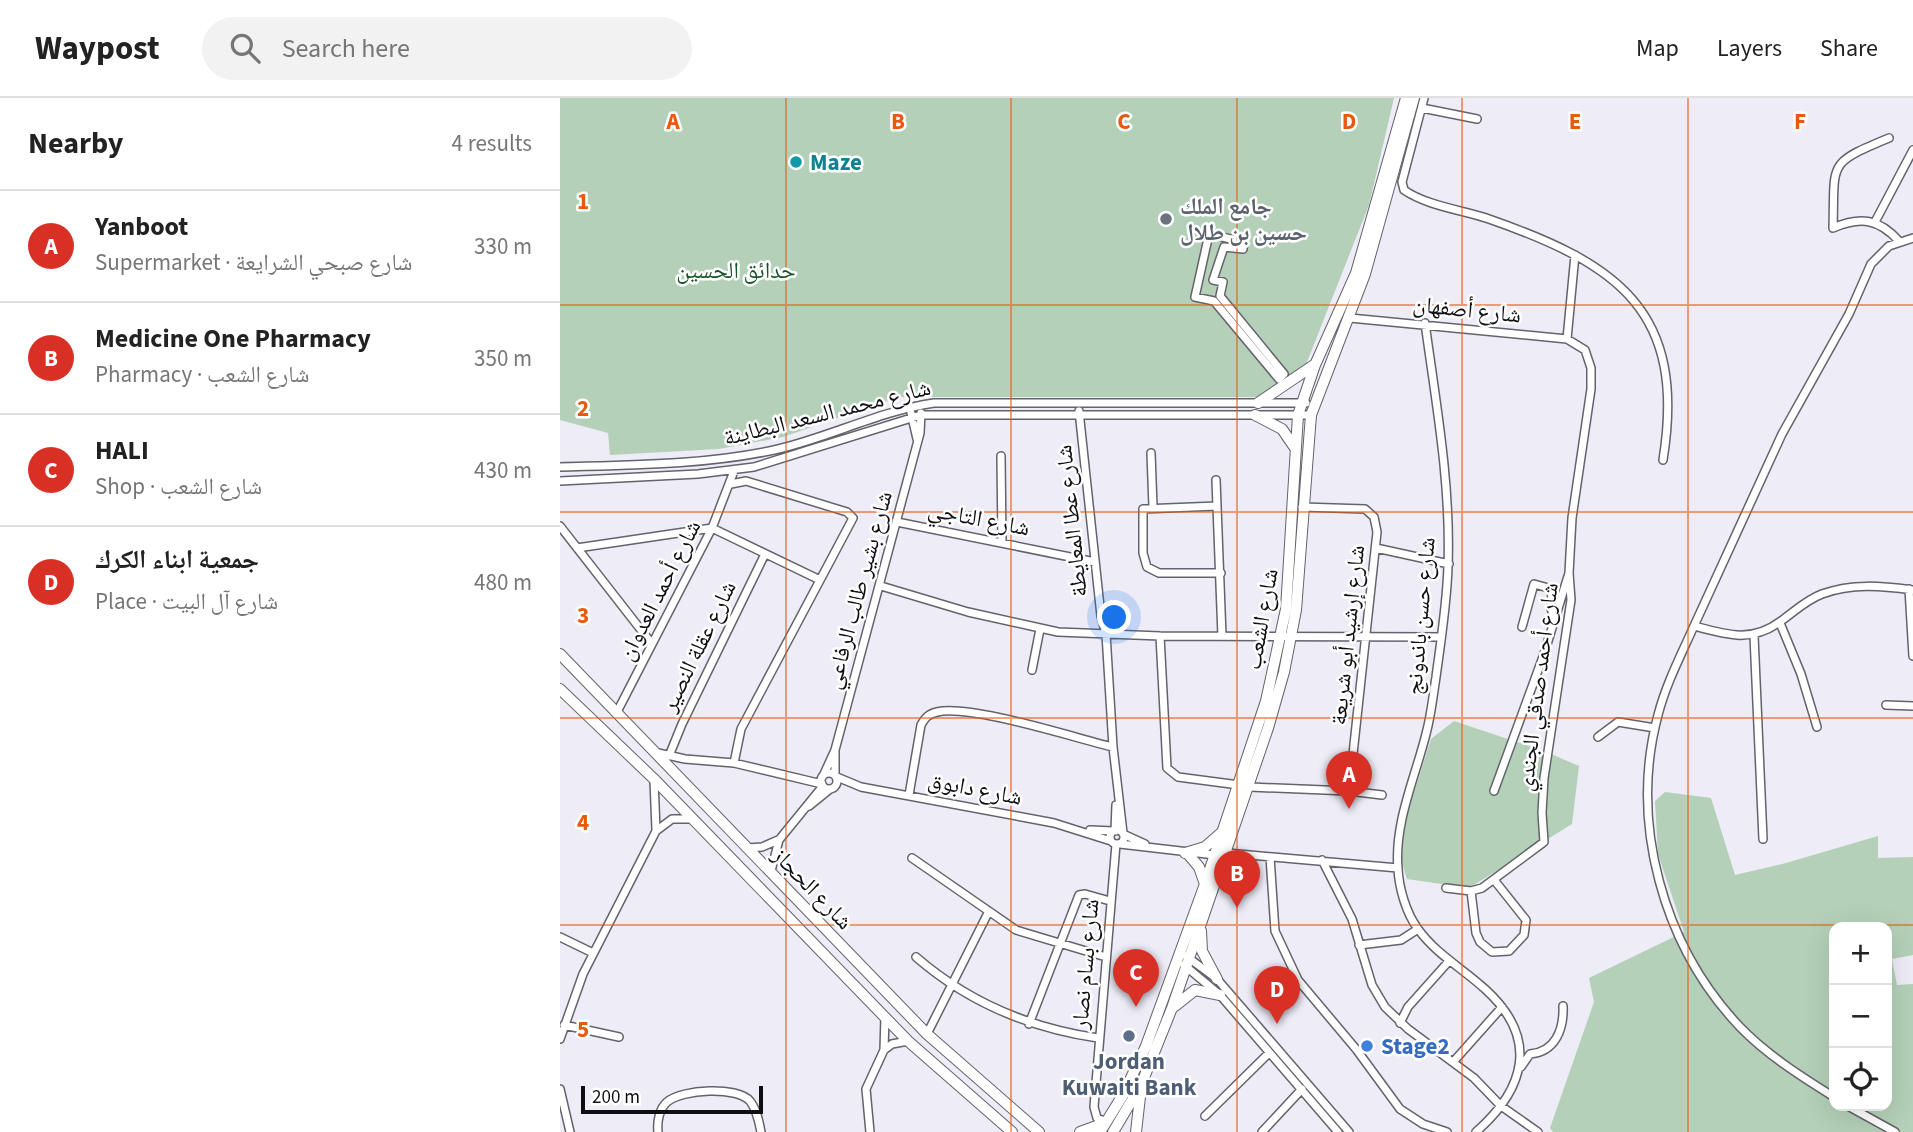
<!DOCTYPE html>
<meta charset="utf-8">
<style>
body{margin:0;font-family:"Source Sans 3","Noto Naskh Arabic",sans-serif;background:#f2f2f2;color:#222}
.controls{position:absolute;right:21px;bottom:21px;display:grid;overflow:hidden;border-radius:14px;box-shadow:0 7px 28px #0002}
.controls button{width:63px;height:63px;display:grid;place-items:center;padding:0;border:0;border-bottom:2px solid #e0e0e0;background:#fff;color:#222;font:35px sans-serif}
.scale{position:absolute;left:21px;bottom:18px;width:182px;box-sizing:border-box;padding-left:7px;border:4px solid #0f0e12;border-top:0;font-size:19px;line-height:24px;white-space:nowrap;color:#0f0e12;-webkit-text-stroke:5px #fff;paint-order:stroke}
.you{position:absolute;left:555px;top:520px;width:24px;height:24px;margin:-18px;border:5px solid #fff;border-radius:50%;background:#1a73e8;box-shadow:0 0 0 10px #1a73e833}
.badge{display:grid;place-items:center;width:46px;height:46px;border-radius:50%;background:#d93025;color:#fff;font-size:23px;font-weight:700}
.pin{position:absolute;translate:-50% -58px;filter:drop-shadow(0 2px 4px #0008)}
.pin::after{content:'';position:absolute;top:37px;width:24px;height:21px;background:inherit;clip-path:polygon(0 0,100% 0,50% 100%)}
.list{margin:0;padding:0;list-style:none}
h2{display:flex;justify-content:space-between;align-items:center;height:91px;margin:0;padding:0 28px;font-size:30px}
h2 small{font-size:23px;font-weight:400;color:#767676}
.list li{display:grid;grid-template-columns:46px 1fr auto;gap:21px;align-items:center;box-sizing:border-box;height:112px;padding:0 28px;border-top:2px solid #e0e0e0}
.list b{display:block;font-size:26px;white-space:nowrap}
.list p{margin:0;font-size:23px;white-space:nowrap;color:#767676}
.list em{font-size:23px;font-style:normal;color:#767676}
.icon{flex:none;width:38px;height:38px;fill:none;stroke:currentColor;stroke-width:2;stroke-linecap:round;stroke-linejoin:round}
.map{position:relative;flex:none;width:1353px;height:1034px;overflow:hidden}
header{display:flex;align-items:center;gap:42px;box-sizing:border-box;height:98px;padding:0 35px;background:#fff;border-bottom:2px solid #e0e0e0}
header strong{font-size:33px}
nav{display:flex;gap:38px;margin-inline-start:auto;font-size:24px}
.search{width:490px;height:63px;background:#f2f2f2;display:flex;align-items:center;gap:18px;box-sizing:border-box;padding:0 24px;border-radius:38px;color:#767676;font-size:26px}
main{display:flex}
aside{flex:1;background:#fff}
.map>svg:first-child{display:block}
</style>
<header>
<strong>Waypost</strong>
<div class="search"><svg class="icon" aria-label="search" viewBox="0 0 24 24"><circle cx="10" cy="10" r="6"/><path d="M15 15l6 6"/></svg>Search here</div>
<nav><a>Map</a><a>Layers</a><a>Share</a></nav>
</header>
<main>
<aside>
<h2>Nearby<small>4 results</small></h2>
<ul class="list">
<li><span class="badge">A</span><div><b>Yanboot</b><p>Supermarket · شارع صبحي الشرايعة</p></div><em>330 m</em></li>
<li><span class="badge">B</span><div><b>Medicine One Pharmacy</b><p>Pharmacy · شارع الشعب</p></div><em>350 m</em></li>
<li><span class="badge">C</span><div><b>HALI</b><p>Shop · شارع الشعب</p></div><em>430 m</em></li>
<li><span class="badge">D</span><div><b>جمعية ابناء الكرك</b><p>Place · شارع آل البيت</p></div><em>480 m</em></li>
</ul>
</aside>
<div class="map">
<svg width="1353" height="1034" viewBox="0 0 1353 1034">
<rect width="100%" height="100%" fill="#edecf7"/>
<path fill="#b4d0b8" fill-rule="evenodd" d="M0,0H834L809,107L745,269L700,299H338L223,339L159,351L50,357L48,335L0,322Z
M894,623L984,653L1019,668L1012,726L909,790L847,781L841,761L846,719L871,641Z
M1105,694L1151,700L1175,777L1226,765L1318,738V760L1353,759V857L1332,861L1337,887L1353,886V1034H993L990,1030L1034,904L1029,880L1124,834L1098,756L1095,703ZM1274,829H1327V1008H1274Z"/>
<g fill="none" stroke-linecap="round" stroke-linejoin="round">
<g stroke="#64636c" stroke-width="10">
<path id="minor" d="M864,0L842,84L844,92C867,108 903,112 929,121C1058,166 1127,213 1103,362
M862,10L917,21
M1329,40C1266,66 1275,64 1273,130C1301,118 1319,121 1339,143
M1315,124L1353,52
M649,136L684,144L683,151L664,149L653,182L663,184L660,198L724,276L719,281L654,203L635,199Z
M790,220L1007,241L1025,252L1031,270V291L1012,420L1009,475L1011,502L984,680L982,715L984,744L922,790L911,793L886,790
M865,225C876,305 891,387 888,468C887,505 881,542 876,579C873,598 871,618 866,636C855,680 834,725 838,771C839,790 846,815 858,831C876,856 902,870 925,891C979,940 966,990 916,1034
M1007,241L1015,157
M519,313L541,518L546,536L553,649L563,735
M351,315L357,341
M591,355L593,409
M441,358L442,444
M0,369C71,367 144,367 214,352C268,340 319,313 374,305H746
M656,382L662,538
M0,383L138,376L194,369L361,317H751
M171,386L186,383L287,414L293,420L181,631L174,665
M657,408L583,411V455L587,469L599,475H661
M742,409L805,411L814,419L817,434L789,693
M337,424L535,464
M0,428L92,546
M17,450L152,430L260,482
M816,450L889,466
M321,488L408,514L498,534L600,538L880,539
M1349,491L1353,558
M1220,525L1241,576L1257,629
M1134,528L1222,336L1289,216L1311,166L1329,148L1353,140
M962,529L974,486L992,491L991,511L995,521
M600,538L607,670L618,679L679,687
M1194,538L1203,741
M472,572L480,531
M1326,607L1353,608
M57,614L152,430L174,373
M1038,639L1058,624L1095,630
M275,653V677
M98,655L125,661L174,665L262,686
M109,658L122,626L205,456
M261 683a8 8 0 1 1 16 0a8 8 0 1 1-16 0Z
M264,676L275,652L360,335L361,315
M277,679L301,689L494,725L551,743
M94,682L96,732
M690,689L789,693L822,697
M934,693L984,556L1009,475
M349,697L361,627C365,620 368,616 377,614C410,606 515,640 553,649
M249,708L270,691
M550 739a7 7 0 1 1 14 0a7 7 0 1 1-14 0Z
M530,732L554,733
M555,733L556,707
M563,736L585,746
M560,746L655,757
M188,750L202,749L218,742
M667,755L838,770
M710,759L715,833L738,882L796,951L840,1011L863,1026L887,1034
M352,760L456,832L546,859
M762,762L792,821L812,887L825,909L848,931L914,980L941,1008L978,1034
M211,773L219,742L263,688
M911,793L916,835L920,844L932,854L949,853L964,837L966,822L935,783
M0,839L33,855
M799,847L841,842L858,831
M626,858L657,881L789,1034
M356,859C409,905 469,930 538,940
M624,867L660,897L778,1034
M840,925L848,909L889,863
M469,926L519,797L525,796L550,803
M4,927L59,939
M367,936L428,815
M0,941L23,876L96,733L112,721H132
M324,952L332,946L348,943
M894,963L942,909
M961,969L970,956C995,954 1004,932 1003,908
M0,991L10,1034
M1274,999C1242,979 1207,957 1180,929C1103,848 1069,725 1098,617C1106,586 1121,557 1134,528C1167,537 1192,545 1221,523C1235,513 1246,502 1262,496C1292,485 1322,488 1353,492
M1288,1008L1335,1034
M645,1018L709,955
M546,1024L537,1020L534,1009L556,746
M98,1034C97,1024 99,1011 107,1004C122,991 177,988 190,1003C197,1012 199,1024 201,1034
M310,1034L306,991L324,952L325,919
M702,1034L742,991"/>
</g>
<g stroke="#64636c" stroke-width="12">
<path id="major" d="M698,305L754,267
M695,317L722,331L735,350
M0,556L367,936L479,1034
M0,591L94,681L348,943L452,1034
M625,755L645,749L661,735
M628,756L639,769L645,786
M641,833L642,853L657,881
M615,908L635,892L660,897
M520,1034L545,1025
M540,1034L563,997L586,948L645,786L706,603L726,511L738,317L755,267L796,175L846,0
M553,1034L581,987L612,910L708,630L724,574L736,512L751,317L805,176L854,0
M576,1034L581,990"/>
</g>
<use href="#minor" stroke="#fff" stroke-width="7"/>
<use href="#major" stroke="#fff" stroke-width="10"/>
</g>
<path fill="none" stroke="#e8590c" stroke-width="2" stroke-opacity="0.55" d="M226,0V1034M451,0V1034M677,0V1034M902,0V1034M1128,0V1034M0,207H1353M0,414H1353M0,620H1353M0,827H1353"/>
<circle fill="#0f9aa8" stroke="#fff" stroke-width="2.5" cx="236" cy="64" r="7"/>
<circle fill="#6b7280" stroke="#fff" stroke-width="2.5" cx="606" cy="121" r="7"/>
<circle fill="#5c6f8a" stroke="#fff" stroke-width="2.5" cx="569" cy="938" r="7"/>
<circle fill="#3f7fe0" stroke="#fff" stroke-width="2.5" cx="807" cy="948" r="7"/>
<g text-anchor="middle" stroke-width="5" stroke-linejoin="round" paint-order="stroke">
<g font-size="23" font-weight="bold" fill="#0d838f" stroke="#fff" text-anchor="start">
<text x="250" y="72">Maze</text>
</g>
<g font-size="23" font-weight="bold" fill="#5b616d" stroke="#fff" text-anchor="start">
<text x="620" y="116">جامع الملك<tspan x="620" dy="26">حسين بن طلال</tspan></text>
</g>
<g font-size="23" fill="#195429" stroke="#fff">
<text x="176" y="180">حدائق الحسين</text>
</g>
<g font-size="23" fill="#0f0e12" stroke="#fff">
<text transform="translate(907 211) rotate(6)" y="8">شارع أصفهان</text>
<text transform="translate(267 314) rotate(-14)" y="8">شارع محمد السعد البطاينة</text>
<text transform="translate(419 420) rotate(11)" y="8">شارع التاجي</text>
<text transform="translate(511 423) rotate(-96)" y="8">شارع عطا المعايطة</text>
<text transform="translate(99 492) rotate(-63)" y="8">شارع أحمد العدوان</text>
<text transform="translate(298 492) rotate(-75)" y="8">شارع بشير طالب الرفاعي</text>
<text transform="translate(860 518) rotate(-85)" y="8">شارع حسن باندونج</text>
<text transform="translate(701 521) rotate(-80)" y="8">شارع الشعب</text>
<text transform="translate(787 537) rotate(-84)" y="8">شارع إرشيد أبو شريعة</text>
<text transform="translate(138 548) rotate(-64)" y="8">شارع عقلة النصير</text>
<text transform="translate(977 589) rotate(-83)" y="8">شارع أحمد صدقي الجندي</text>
<text transform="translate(415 690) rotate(11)" y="8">شارع دابوق</text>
<text transform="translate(253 790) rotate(46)" y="8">شارع الحجاز</text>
<text transform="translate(525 866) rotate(-85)" y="8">شارع بسام نصار</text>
</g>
<g font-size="23" font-weight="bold" fill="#366cbe" stroke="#fff" text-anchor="start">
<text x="821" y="956">Stage2</text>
</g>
<g font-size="23" font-weight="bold" fill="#4e5e75" stroke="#fff">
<text x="569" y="971">Jordan<tspan x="569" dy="26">Kuwaiti Bank</tspan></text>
</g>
</g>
<g font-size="23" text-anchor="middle" font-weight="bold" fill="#e8590c" stroke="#fff" stroke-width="5" stroke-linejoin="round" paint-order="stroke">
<text x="113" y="31">A</text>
<text x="338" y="31">B</text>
<text x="564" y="31">C</text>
<text x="789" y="31">D</text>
<text x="1015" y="31">E</text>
<text x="1240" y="31">F</text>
<text x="23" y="111">1</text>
<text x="23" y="318">2</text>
<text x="23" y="525">3</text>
<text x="23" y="732">4</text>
<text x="23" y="939">5</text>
</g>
</svg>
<div class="controls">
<button>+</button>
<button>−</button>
<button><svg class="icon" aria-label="locate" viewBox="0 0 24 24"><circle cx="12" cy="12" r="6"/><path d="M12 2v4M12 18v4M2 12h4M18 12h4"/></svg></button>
</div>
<div class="scale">200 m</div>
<div class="you"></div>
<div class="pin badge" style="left:789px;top:711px">A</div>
<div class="pin badge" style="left:677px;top:810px">B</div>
<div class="pin badge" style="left:576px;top:909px">C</div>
<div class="pin badge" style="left:717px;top:926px">D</div>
</div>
</main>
